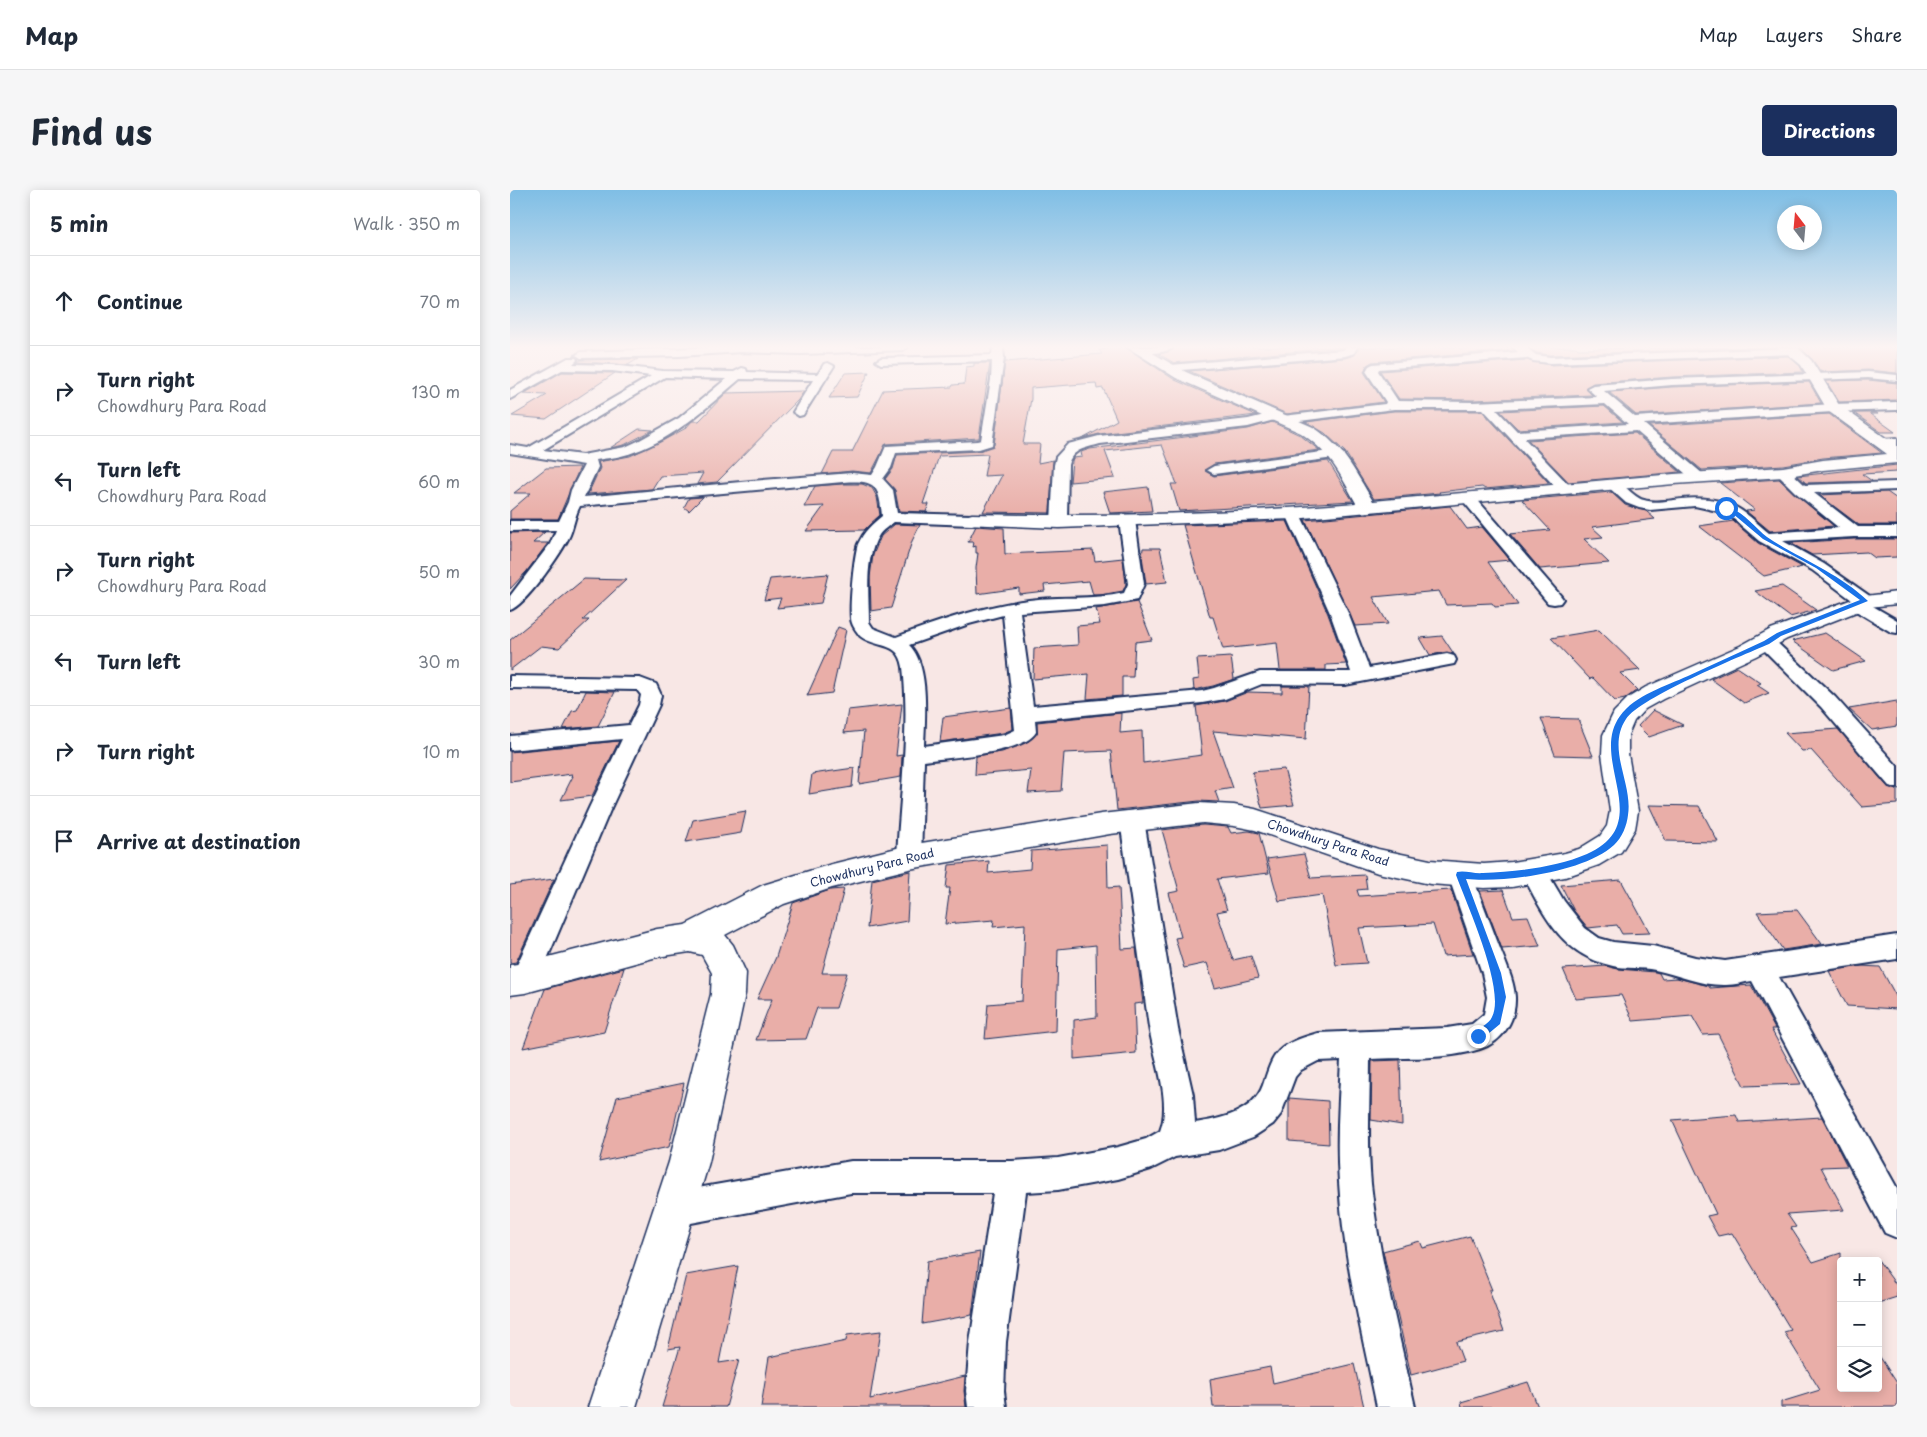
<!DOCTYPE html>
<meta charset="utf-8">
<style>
body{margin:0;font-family:"Playpen Sans",sans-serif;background:#f6f6f7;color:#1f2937}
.controls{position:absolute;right:15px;bottom:15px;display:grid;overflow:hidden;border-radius:5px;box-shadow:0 2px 12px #0003}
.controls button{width:45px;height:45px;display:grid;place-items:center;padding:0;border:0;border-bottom:1px solid #e0e1e3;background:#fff;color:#1f2937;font:25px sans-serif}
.compass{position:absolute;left:1267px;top:15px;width:45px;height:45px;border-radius:50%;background:#fff;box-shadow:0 2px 12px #0003;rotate:344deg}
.stop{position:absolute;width:15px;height:15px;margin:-11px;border:4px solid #1a73e8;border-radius:50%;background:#fff}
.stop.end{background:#1a73e8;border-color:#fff;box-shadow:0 1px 5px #0008}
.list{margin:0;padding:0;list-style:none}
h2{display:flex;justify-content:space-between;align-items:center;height:65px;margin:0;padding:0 20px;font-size:21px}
h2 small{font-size:16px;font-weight:400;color:#747a83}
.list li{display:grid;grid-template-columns:32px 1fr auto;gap:15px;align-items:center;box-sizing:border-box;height:90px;padding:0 20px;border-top:1px solid #e0e1e3}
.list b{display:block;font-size:19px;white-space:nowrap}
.list p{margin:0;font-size:16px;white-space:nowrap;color:#747a83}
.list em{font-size:16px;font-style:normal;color:#747a83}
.icon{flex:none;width:28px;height:28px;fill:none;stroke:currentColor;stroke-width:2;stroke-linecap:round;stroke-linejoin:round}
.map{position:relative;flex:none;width:1387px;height:1217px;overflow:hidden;border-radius:5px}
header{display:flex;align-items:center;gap:30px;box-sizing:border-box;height:70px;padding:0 25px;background:#fff;border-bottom:1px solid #e0e1e3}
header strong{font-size:24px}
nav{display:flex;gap:28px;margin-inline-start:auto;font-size:18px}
.intro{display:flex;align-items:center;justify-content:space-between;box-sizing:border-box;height:120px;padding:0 30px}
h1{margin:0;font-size:35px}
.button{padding:12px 22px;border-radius:5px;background:#1b2f5e;color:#fff;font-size:18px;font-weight:700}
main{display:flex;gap:30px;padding:0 30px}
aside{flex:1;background:#fff;border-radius:5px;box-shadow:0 2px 12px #0003}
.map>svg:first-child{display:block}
</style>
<header>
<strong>Map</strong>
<nav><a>Map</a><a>Layers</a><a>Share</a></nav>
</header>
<div class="intro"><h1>Find us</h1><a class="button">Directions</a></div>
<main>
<aside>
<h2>5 min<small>Walk · 350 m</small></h2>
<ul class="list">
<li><svg class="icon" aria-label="ahead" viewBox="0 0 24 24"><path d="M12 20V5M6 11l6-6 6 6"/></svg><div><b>Continue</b></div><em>70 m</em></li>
<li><svg class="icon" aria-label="right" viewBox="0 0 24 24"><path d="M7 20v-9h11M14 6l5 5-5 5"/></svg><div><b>Turn right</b><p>Chowdhury Para Road</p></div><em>130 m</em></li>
<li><svg class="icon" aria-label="left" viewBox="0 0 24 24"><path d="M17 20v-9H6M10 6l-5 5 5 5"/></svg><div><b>Turn left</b><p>Chowdhury Para Road</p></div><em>60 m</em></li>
<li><svg class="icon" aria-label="right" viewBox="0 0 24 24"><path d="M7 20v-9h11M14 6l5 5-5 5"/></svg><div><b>Turn right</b><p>Chowdhury Para Road</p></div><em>50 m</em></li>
<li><svg class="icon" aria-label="left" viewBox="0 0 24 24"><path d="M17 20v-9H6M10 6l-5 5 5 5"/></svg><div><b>Turn left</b></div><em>30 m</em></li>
<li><svg class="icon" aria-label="right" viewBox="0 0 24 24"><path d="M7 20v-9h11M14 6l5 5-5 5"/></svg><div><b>Turn right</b></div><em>10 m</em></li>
<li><svg class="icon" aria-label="arrive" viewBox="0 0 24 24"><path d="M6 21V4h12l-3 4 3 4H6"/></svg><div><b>Arrive at destination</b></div></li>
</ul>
</aside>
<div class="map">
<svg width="1387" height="1217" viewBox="0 0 1387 1217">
<rect width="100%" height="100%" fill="#f8e7e5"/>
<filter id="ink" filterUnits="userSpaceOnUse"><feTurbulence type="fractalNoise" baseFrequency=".02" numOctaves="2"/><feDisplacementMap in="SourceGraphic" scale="10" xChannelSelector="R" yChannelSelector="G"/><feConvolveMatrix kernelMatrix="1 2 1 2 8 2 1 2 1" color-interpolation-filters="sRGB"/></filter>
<g filter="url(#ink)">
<path fill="#e9aea8" stroke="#1b2f5e" d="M615,157L665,190L746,225L589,244L574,248L607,230L593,198L587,199L586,193L521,198V209L513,254H530L528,273L543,270L540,323L473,322L492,285L474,286L478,264L429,266L413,314H419L416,322L389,321L385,300L375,289L383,279L387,265L469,261L484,255L495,172L592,164L589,160Z
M666,157H834L664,173L649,164L661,161Z
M849,157H948L950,159L1001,157L1004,160L862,172L857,175L854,182L874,212L777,224L679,181L835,168L845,165Z
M1018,157H1066L1068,159L1260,157L1040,165L1027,163Z
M1290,157H1387V183L1358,180L1311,182L1302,169Z
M1278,166L1290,176L1293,182L1162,187L1083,193L1075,198L1082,205L963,210L889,209L870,181L1016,170L1040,175Z
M128,169L118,175L67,172L71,170Z
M464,173H480L469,248L376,254L361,283L342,281L312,284L323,262H342L373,200L442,197L443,195L454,194L456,177L464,176Z
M52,182L105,183L36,229L2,226L37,205L13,204Z
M359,182L347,207L319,208L335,183Z
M1358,190L1387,193V210L1329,212L1316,191Z
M1299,192L1311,213L1126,225L1099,202L1162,197Z
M294,201L288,210L207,292L187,294L193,283L150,286L142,299L78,304L90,278L88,272L120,266L154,250L176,238L182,231H189L216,203Z
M1094,216L1113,232L1008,239L990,221Z
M884,221H972L1039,293L975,299L972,297L929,302L930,303L864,309L835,262L815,243L796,232Z
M1344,223H1366L1368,224H1360L1385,242H1371Z
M1319,224L1372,263L1313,268L1273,275L1192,280L1139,236Z
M762,232L790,245L809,260L704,274L695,281L704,286L818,271L843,311L669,321L661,294H667L652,255L595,261L605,288L560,292L562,271L563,268L572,267L571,262L580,259L738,239Z
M129,239L143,240L114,255L100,258Z
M1125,243L1170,282L1058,292L1018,250Z
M1387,275V282L1352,284L1362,291L1296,293L1288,286Z
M70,277L48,329H0V321L21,303H4L36,278Z
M1269,289L1284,303L1324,336L1260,341L1236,321L1245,320L1210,293Z
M333,294H352L362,298L367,307L370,325L354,340L296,341L314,316L294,317L305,296Z
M638,297L642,321L600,323L593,302Z
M1101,302L1115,315L1136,321L1145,329L1082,337L1093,347L1074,349L1099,373L1030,379L1000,344L1040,340L1012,310Z
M1377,302L1387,309V335H1349L1309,305Z
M193,307L179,321L174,317L179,308Z
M940,316L957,339L972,337L1000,370L978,372L1008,415L985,417L982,413L936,415L929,401L863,407L878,434L845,436L795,330Z
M777,331L818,424L836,474L816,475V480H770L767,453L713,459L703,427H700L673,335Z
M1223,331L1248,353L1292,377L1254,386L1189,336Z
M385,334L410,335L402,351L381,418L361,421L360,387L363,365L371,346Z
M466,336L494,338L495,364L583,360L585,371L613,368L616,394L613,401L590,405H583L579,391L534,395L535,401L509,404V398L467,404L466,378L468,363H466V356L463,357L464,352H458Z
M35,342L23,353H38L17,381L0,399V343Z
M1344,349H1387V367L1365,368L1357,362L1302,365L1280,353Z
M633,358H650L657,392L636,394L632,366Z
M318,384L311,413L267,418L271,408L254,410L260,389Z
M74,389L116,390L73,430H79L49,458L31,456L0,480V450Z
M1272,396L1306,420L1280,427L1245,401Z
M627,412L642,450L625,452L623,487H612V506L577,509L579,484L523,489L524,458L568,455L567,436L590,434L586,419Z
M328,437L336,440L322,503L297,506Z
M1089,440L1130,480L1110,483L1127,500L1115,509L1105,511L1083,488L1080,489L1041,448Z
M1315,443L1356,471L1323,480L1282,451Z
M932,446L944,464L937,462L920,465L910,448Z
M721,467L724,489L703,496L684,500L683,490L689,489L687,469Z
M1227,477L1251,493L1247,495L1259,503L1234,513L1201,489Z
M772,496H799L796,549L703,541L723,598L705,601L709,612L689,611L607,620L601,561L554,563L551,601L518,603L521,580L465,585L466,566L492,562L519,551L527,543V532L611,523L610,543L632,541L633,573L692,565L686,516L715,511L738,502L772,503Z
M76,501L105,502L88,536L53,539L62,521L67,520Z
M1387,511V536L1362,540L1339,519Z
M392,514L386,566L392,565L391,587L349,594L354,541L334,543L338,520Z
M501,518L503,539L493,543L430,552L433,527Z
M1143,520L1173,535L1139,547L1128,536Z
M1031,528L1068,529L1083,566L1045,565Z
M1328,539L1378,597L1387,600V614L1352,617L1301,560L1292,561L1275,543Z
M109,551L82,606L51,610L63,586L61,587L62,584L0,592V562Z
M344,578L342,597L299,604L302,584Z
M774,579L784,615L752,618L742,582Z
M1139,615L1189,616L1208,652L1156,651Z
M236,621L231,643L176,652L183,630Z
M693,635L718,637L721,643L739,641L749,643L759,683L707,689L717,720L707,722L723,770L741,766L748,788L705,798L697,773L674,778L665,748L671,747L659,703L669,701L652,640Z
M597,655L598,698L609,697L612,759L626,758L633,813L624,814L626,863L564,869V830L587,827L586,755L548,759L546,841L475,849L478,814L512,811L515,734L483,737L484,730L435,734L440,698H436L439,675L479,671L478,683L520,679L521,661Z
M794,664L801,688L855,685L857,699L847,700L849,706L941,700L963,764L933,766L923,734L849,738L857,773L826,775L812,705L769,711L757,669Z
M400,681L397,731L357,738L362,690Z
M44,689L6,772L0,773V695Z
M1111,690L1140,743L1112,744L1107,735L1078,738L1064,721L1051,695Z
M334,699L312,783H337L326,818H307L296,849L246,850L262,809H247L266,767L283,713L320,700Z
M993,700L1003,727L1018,726L1030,756L992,759L970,701Z
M1287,720L1312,754L1273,760L1247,722Z
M1096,776L1108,779L1145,782L1149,783L1152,789L1167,788L1199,796L1200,798L1241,795L1265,839H1261L1291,894L1234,896L1208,844L1193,845L1182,826L1123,831L1111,805L1066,809L1053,779Z
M1352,776L1370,777L1387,808V819L1337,816L1319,781Z
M114,778L94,842L13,858L35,799Z
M890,870L892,935L861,930L862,871Z
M174,893L159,957L89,972L107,907Z
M779,908L818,911L819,954L779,951Z
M1226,925L1229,932L1312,927L1337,976L1311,977L1334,1020L1277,1024L1286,1037L1281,1038L1303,1072L1331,1063V1198H1368V1164L1387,1193V1217H1271V1212L1310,1200L1274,1142L1281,1140L1222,1043L1208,1046L1197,1026L1206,1024L1162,930Z
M960,1046L982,1100H979L994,1141L946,1152L953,1171L901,1185L873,1061L910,1051L913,1058Z
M470,1062L462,1125L412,1134L417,1071Z
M1368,1070L1387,1096V1107L1368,1113Z
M228,1076L209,1173L229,1170L216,1217H152L170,1157L158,1159L176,1085Z
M371,1141L360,1209L455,1186L454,1201L456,1217H251L259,1167L336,1151L337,1145Z
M844,1174L854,1217H703L700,1189L760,1177L763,1193Z
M1018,1192L1028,1217H952L951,1212Z"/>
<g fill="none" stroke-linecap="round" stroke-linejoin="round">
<g stroke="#1b2f5e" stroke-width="4">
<path id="minor" d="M213,157H398L393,160L291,164L231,162L169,166L71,168L66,165L71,162Z
M483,157H493L494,168L482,255L469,259L386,263L381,278L373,289L383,300L387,323L462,325L467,327L470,330L467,333L462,335L384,332C379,336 372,340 369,345C354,369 359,405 359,432L363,438L386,447C429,431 473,416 519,410C550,406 583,410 614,403L618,394L609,330L612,327H622L625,330L634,394L627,410L595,416L510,422L523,516L692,501L704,498L750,482H841L820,423L776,324L778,321H788L790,324L838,423L859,478L937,464L944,466L946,470L944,474L835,495L752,494L715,509L692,513L525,530L526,542C513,564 440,567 414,571L411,667L408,674L399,677L390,674L387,667C390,605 400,539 393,477C389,450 366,459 350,446C348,443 343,437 342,433C338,424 344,365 348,354C354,341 362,334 372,326C369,294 365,290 333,292L70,316C65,325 64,335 60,345C53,361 15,416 0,420V406L40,354L46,340L0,341V331H49L58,312L61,300L74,275L0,263V255L18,258L141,186L102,181L52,180L0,209V200L58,168H66L67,170L63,174L102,175L153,181L224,182L232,178L236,179L237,182L308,184L314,174L318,173L324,176L293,225L289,226L283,222L303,190L230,189C197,217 165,248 124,262C112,267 99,268 86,270L88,277L74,307L241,291L342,283L362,285L367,277L376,256L467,251L471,250L481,189L482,171L371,174L366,171L371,168L482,165ZM155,187L216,189L169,228L128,251L115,257L72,265L33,260ZM493,425L505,540L494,545L414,556C415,528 420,475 399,455L459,434Z
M628,157H664C657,163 631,166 624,160Z
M837,157H847L844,163L835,166L660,181L654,178L660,175L833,160Z
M1003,157H1015L1026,165L1040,167L1283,158L1288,161L1283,164L1040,173L1023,171L1016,168L869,179L868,181L888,211L963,212L1087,207L1077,198L1083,195L1162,189L1358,182L1387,185V191L1358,188L1162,195L1094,201L1125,227L1323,214L1387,212V220L1323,222L1134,234L1193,284L1195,287L1193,290H1183L1126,241L1014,248L1060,296L1062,299L1060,302H1050L973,219H884L774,233L768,229L738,237L590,254C576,258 562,259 558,275L557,332L554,335H544L541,332L544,275L546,267L558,254L589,246L738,229L767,222L773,226L875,214L876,212L856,181L859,176L863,174L1008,162ZM1095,214L1118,234L1007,241L986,219Z
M1387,248V256L1372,257L1365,253L1372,249Z
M827,260L834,264L832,267L704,284L697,280L704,276Z
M1273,278L1278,279L1295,295L1387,292V300L1304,303L1348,337H1387V347H1344L1273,351L1314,374L1361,407L1364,411L1361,415L1387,430V443L1381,442L1341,418L1338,414L1342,410L1302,380L1249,351L1219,325L1212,322L1185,316L1140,320L1129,318L1116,313L1096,295L1098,292C1113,288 1121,307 1134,310C1145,314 1161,310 1172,309C1189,307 1214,309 1229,319C1239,325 1249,335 1259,343L1329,338L1285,302L1268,285L1266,282L1268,279Z
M959,305L964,306L1050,405L1053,409L1050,413L1044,414L1038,413L954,312L952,309L954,306Z
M1256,446L1262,448L1325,507L1387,576V598L1379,596L1311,517L1250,456L1247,452L1250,448Z
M0,486L130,488L146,494L151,505L149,515L101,618L29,788L25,797L15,800L5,797L1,788L79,618L112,549L0,560V546L119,535L129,515L131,505L127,500L0,498Z
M622,621L630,624L634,630L668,839L683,905L685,933C710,929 743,923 753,895C757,884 760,870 769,861C779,851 795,847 808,843L937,838L962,834L974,824L977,807L972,783L938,685L941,678L950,675L959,678L962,685C971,709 980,732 989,756C995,772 1004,790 1005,807C1006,830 993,852 970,859C935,870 896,867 860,869C860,910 857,952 861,994C869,1069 889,1143 905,1217H867C852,1143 833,1068 829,992C826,951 829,911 831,870L808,871L791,880L785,887L771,924L763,934L743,947L709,960L665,967L641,979L608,989L548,1000L516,1002L496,1152L494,1201L496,1217H458L456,1201L460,1152L483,1003H341L165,1036L153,1031L148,1019L153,1007L165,1002L341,971H502L548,968L608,957L636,949L650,941C662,911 644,868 639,837C629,768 620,699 610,630L614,624Z
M1023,671L1032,674L1054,711L1075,738L1089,748L1103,752L1143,756L1185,767L1215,771L1387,745V769L1269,787L1387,998V1048L1375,1043L1242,791C1234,792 1225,795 1216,795C1192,796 1168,785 1145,780C1131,777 1116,779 1103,776C1051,765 1033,724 1011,681L1014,674Z"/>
</g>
<g stroke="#1b2f5e" stroke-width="3">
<path id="tertiary" d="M617,157H632L676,182L803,237C834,257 844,280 863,311L1164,284L1273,277L1313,270L1377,264L1318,221L1291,175L1278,164L1267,157L1288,158L1301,170L1329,215L1387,256V273L1313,280L1273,287L1164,294L783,329L549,338L455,334L453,330L455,326L462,324C590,327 719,324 846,313C829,282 821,264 791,243L666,188Z
M1387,402V414L1359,417L1277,449L1246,466L1153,509L1135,519L1124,531L1118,545V564L1128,621L1125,639L1111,662L1089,675L1055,687L1002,697L974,698L920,694L868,683L745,640L724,636L693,633L600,644L399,679L322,698L274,714L215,745L223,755L236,783L235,804L199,972L126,1217H78L159,972L201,804L202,783L192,765L180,762L147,767L15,803L0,805V775L15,773L147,739L175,735L253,695L322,674L399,655L591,624L689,613L724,615L745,619L868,659L920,670L974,674L1002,672L1055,663L1069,659L1090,646L1097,636L1100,621L1092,564L1093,545L1104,522L1118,508L1136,497L1230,456L1261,439L1348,407Z"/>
</g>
<use href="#minor" fill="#fff" fill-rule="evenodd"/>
<use href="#tertiary" fill="#fff" fill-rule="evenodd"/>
</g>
</g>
<linearGradient id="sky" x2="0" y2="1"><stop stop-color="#7fbee5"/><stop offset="0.48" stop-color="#fcf4f3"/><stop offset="1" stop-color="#fcf4f3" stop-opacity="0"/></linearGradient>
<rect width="1387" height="327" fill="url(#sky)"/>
<path fill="#1a73e8" d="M1214,317C1230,317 1245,338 1257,347C1290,369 1329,383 1358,411L1271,446L1259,454C1229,467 1131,507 1116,529C1096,559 1123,593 1118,625C1117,635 1112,648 1104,655C1075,682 995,693 956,689L991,783L996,807L990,834L972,849H965L963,846C967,837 979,835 982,827C996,800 957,715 946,685L947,682C955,680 964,684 973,683C1006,682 1047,677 1077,664C1147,633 1078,570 1110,526C1125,505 1156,496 1178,486C1203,474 1229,463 1254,451L1267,443L1350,410L1306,378L1253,349L1222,323L1214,319Z"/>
<g text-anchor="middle" stroke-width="5" stroke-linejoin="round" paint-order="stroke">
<g font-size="12" fill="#1b2f5e" stroke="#fff">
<text transform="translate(818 653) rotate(18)" y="4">Chowdhury Para Road</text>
<text transform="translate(362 678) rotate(-14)" y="4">Chowdhury Para Road</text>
</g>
</g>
</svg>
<div class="controls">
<button>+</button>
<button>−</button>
<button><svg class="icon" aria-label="layers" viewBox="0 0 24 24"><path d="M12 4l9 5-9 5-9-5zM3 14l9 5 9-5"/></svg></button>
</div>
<svg class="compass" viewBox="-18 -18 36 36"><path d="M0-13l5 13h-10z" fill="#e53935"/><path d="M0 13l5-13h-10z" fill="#747a83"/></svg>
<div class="stop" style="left:1216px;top:318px"></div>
<div class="stop end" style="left:968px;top:846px"></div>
</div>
</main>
